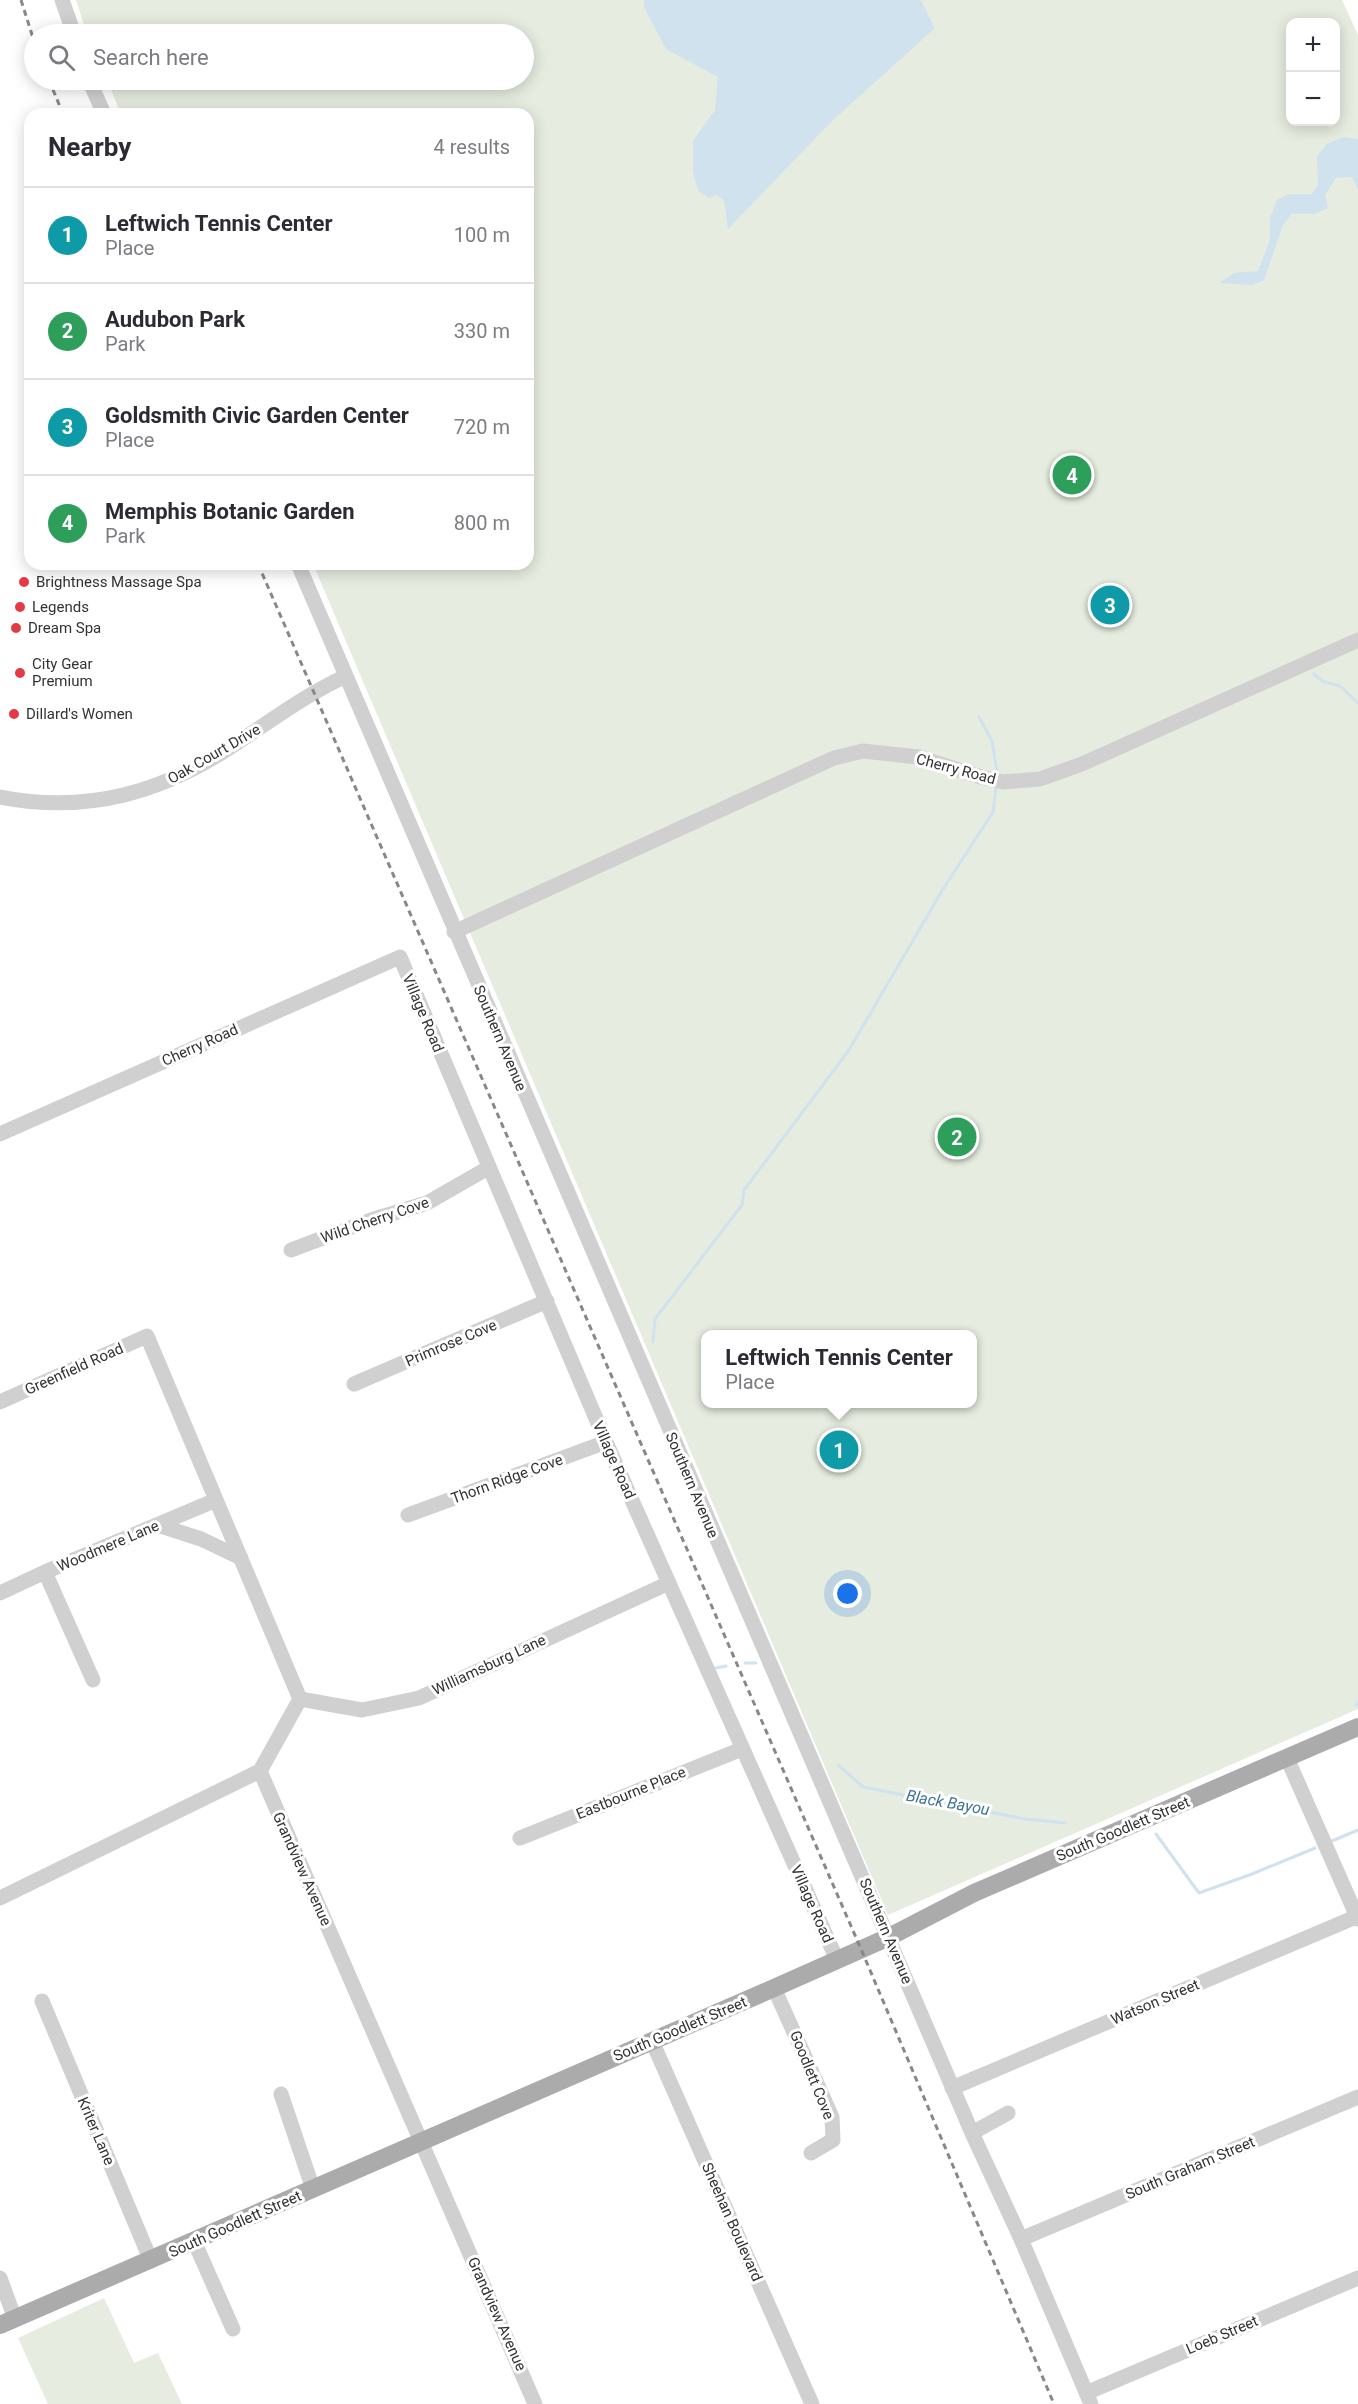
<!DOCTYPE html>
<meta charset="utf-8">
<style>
body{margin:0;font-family:Roboto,sans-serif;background:#f2f2f3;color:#2b2b33}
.controls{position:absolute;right:18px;top:18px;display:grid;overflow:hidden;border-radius:12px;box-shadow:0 3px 15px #0003}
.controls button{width:54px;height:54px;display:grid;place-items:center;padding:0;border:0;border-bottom:2px solid #e1e1e2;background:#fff;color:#2b2b33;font:30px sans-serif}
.you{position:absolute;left:848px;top:1594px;width:21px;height:21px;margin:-15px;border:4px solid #fff;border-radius:50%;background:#1a73e8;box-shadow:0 0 0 9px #1a73e833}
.badge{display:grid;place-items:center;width:39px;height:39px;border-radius:50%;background:#e63946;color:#fff;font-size:20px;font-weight:700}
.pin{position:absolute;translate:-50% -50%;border:3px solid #fff;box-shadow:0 2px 6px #0006}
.popup{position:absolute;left:701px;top:1330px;width:276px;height:78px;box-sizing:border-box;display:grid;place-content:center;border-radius:12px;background:#fff;filter:drop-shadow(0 2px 4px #0005);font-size:20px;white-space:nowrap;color:#7c7c81}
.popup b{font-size:22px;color:#2b2b33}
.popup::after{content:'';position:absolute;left:50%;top:100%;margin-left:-12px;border:12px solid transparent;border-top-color:#fff}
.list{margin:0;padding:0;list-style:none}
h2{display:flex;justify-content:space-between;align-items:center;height:78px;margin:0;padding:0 24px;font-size:26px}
h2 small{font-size:20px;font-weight:400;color:#7c7c81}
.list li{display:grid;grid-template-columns:39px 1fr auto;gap:18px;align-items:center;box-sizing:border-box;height:96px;padding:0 24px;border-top:2px solid #e1e1e2}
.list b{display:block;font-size:22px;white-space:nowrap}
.list p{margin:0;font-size:20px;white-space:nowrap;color:#7c7c81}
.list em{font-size:20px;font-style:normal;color:#7c7c81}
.icon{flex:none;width:33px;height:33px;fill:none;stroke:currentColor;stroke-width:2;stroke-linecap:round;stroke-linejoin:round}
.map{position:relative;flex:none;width:1358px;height:2404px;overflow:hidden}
.search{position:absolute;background:#fff;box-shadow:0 3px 15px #0003;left:24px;top:24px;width:510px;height:66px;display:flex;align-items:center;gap:15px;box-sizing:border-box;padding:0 21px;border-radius:33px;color:#7c7c81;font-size:22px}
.panel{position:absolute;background:#fff;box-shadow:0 3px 15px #0003;left:24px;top:108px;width:510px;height:462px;border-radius:18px}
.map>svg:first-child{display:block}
</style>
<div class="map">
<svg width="1358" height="2404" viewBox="0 0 1358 2404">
<rect width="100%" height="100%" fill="#fff"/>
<path fill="#e6ecdf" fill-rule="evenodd" d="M76,0H1342L1358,35V1709L888,1915L313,564H528V114H121L107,80H524V34H87ZM1290,22H1336V122H1290ZM706,1334H972V1404H706Z
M104,2298L134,2363L158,2353L182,2404H48L18,2338Z"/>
<path fill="#cfe2ee" d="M644,0H921L935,28L832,121L728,229L724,200L716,195L709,198L698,191L693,172V141L715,110L718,77L666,49L644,7Z
M1343,137L1358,139V189L1352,177L1336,178L1325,195L1328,208L1314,214H1292L1283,225L1264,280L1252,285L1219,283L1234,273L1258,271L1270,240V218L1277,200L1289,194H1312L1318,185L1317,156L1327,144Z"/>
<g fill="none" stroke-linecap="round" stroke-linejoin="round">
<path stroke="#cfe2ee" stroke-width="3" d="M1314,674L1322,681L1340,686L1358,703
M979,717L992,741L997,772
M653,1342L655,1319L742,1205L744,1190L849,1050L943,889L993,812L996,788
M745,1663H756
M716,1668L726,1666
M1356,1705L1358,1702
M838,1765L863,1787L1025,1819L1066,1823
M1156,1834L1199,1893L1252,1874L1315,1848
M1332,1841L1358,1830"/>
<path stroke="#d0d0d0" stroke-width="15" d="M62,0L74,34
M89,80L104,114
M298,564L972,2133L1021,2239L1091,2404
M0,797C87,814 161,793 234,745C272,720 305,695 346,676
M454,932L834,758L863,751L918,757L981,777L1003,782L1040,779L1082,764L1358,640
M0,1134L400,957L606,1442L837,1960
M291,1250L371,1220L427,1203L488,1168
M354,1384L547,1301
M0,1402L147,1336L300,1699L260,1771L535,2404
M408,1515L606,1442
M158,1525L201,1539L241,1558
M45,1572L93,1680
M0,1593L45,1572L216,1500
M300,1699L362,1710L419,1698L669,1583
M1287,1758L1358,1919
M520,1838L742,1749
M0,1898L260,1771
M774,1988L832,2117L833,2140L811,2153
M42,2001L151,2261
M652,2041L812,2404
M952,2088L1358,1916
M281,2094L313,2189
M972,2133L1008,2113
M1021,2239L1358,2097
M194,2241L233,2329
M0,2278L15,2319
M1086,2393L1358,2278"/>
<path stroke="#ababab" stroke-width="18" d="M0,2325L774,1988L889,1937L974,1893L1358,1727"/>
<path stroke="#888" stroke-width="3" stroke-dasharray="6 4.5" stroke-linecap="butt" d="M21,0L34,41
M49,80L63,114
M258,564L861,1949L1054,2404"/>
</g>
<g fill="#e63946" stroke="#fff" stroke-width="2">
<circle cx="24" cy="582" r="6"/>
<circle cx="20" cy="607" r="6"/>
<circle cx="16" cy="628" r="6"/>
<circle cx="20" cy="673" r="6"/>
<circle cx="14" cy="714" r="6"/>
</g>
<g text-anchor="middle" stroke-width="6" stroke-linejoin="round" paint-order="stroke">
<g font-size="15" fill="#333" stroke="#fff" text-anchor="start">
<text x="36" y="587">Brightness Massage Spa</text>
<text x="32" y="612">Legends</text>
<text x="28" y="633">Dream Spa</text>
<text x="32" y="669">City Gear<tspan x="32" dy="17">Premium</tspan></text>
<text x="26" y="719">Dillard's Women</text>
</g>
<g font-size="15" fill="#333" stroke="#fff">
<text transform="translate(214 754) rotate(-30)" y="5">Oak Court Drive</text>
<text transform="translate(956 769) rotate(15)" y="5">Cherry Road</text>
<text transform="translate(423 1013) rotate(67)" y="5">Village Road</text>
<text transform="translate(500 1038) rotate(67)" y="5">Southern Avenue</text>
<text transform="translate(200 1045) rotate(-24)" y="5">Cherry Road</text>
<text transform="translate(375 1220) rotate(-19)" y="5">Wild Cherry Cove</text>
<text transform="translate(451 1343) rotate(-23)" y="5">Primrose Cove</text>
<text transform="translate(74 1369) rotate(-24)" y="5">Greenfield Road</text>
<text transform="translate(614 1460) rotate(66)" y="5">Village Road</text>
<text transform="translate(507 1479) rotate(-20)" y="5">Thorn Ridge Cove</text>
<text transform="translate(692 1485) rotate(67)" y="5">Southern Avenue</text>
<text transform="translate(108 1546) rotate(-23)" y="5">Woodmere Lane</text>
<text transform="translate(489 1665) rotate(-25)" y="5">Williamsburg Lane</text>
<text transform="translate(631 1793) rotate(-22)" y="5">Eastbourne Place</text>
<text transform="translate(1123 1829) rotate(-23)" y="5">South Goodlett Street</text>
<text transform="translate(302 1869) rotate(66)" y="5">Grandview Avenue</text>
<text transform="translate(812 1904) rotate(66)" y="5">Village Road</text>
<text transform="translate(886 1931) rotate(67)" y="5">Southern Avenue</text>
<text transform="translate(1155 2002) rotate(-23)" y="5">Watson Street</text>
<text transform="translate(680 2029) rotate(-23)" y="5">South Goodlett Street</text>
<text transform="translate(812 2075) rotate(68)" y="5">Goodlett Cove</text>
<text transform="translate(96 2131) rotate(67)" y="5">Kriter Lane</text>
<text transform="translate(1190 2168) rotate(-23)" y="5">South Graham Street</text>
<text transform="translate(732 2222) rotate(66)" y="5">Sheehan Boulevard</text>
<text transform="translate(235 2224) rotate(-24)" y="5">South Goodlett Street</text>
<text transform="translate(497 2314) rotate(66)" y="5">Grandview Avenue</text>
<text transform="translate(1222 2335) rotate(-23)" y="5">Loeb Street</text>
</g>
<g font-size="16" font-style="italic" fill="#3f7597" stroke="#fff">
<text transform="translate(948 1802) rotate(10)" y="6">Black Bayou</text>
</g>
</g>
</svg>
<div class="controls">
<button>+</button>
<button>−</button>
</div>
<div class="you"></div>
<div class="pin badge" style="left:839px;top:1450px;background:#0f9aa8">1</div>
<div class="popup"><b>Leftwich Tennis Center</b>Place</div>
<div class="pin badge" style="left:957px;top:1137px;background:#2e9e5b">2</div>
<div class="pin badge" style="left:1110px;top:605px;background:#0f9aa8">3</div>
<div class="pin badge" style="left:1072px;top:475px;background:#2e9e5b">4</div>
<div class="search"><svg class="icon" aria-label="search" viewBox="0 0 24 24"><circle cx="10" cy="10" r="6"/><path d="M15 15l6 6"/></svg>Search here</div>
<section class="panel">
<h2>Nearby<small>4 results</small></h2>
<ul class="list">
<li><span class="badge" style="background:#0f9aa8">1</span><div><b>Leftwich Tennis Center</b><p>Place</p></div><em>100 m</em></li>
<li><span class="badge" style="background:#2e9e5b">2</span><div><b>Audubon Park</b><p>Park</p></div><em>330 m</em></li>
<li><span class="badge" style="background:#0f9aa8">3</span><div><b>Goldsmith Civic Garden Center</b><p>Place</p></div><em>720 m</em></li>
<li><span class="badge" style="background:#2e9e5b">4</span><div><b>Memphis Botanic Garden</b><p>Park</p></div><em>800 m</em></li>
</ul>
</section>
</div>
